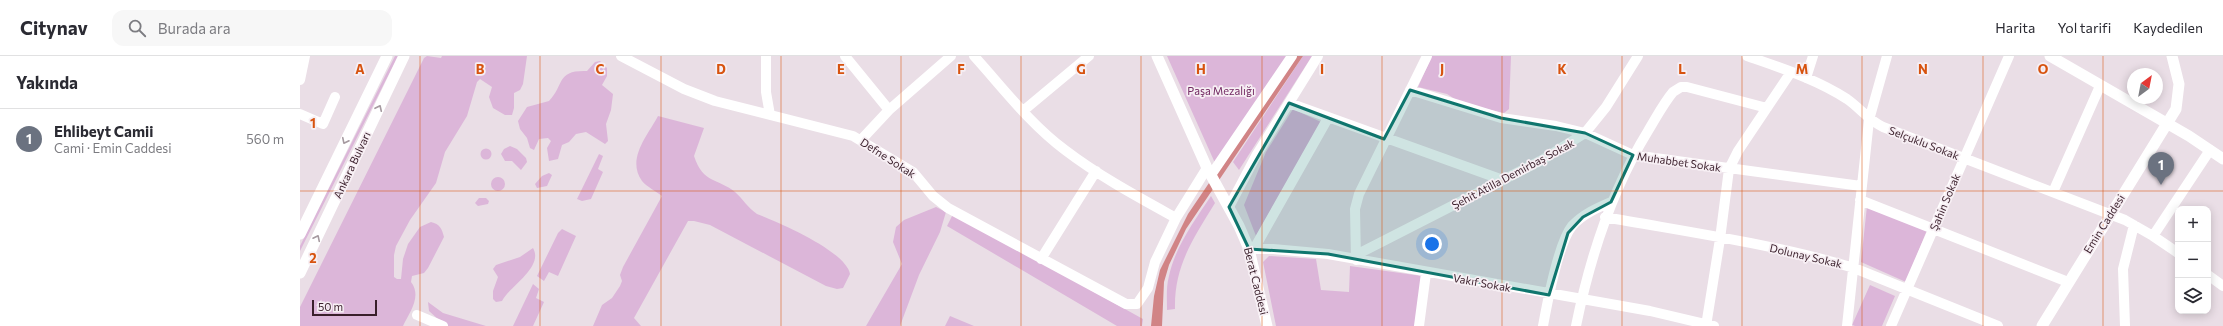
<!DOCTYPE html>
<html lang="tr">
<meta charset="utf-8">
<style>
body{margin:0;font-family:Commissioner,sans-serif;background:#f7f7f7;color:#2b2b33}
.controls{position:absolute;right:12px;bottom:12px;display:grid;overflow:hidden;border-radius:8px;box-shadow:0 2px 10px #0003}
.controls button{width:36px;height:36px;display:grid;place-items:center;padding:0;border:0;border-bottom:1px solid #e1e1e2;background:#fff;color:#2b2b33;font:20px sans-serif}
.compass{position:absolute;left:1827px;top:12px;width:36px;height:36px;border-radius:50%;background:#fff;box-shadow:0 2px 10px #0003;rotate:32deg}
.scale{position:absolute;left:12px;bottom:10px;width:65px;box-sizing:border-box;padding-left:4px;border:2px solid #3a1f2b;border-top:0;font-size:11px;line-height:14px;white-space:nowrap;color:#3a1f2b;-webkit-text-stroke:3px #f7eff4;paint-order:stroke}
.you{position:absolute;left:1132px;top:188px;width:14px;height:14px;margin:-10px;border:3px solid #fff;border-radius:50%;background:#1a73e8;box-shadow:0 0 0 6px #1a73e833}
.badge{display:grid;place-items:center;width:26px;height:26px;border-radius:50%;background:#0f766e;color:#fff;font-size:13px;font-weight:700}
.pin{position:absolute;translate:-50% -33px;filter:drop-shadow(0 1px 2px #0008)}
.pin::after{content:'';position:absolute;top:21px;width:14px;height:12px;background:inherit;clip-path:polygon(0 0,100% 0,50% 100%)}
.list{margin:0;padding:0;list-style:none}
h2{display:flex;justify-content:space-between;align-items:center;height:52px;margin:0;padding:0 16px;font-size:17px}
h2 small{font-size:13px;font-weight:400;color:#7c7c81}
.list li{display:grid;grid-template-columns:26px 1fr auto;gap:12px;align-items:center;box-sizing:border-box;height:60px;padding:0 16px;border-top:1px solid #e1e1e2}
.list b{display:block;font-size:15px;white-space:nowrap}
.list p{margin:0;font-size:13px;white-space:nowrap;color:#7c7c81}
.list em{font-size:13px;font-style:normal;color:#7c7c81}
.icon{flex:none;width:22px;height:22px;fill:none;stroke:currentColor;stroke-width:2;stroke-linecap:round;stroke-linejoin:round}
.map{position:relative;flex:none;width:1923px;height:270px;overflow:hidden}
header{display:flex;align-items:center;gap:24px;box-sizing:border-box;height:56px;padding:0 20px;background:#fff;border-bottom:1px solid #e1e1e2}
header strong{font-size:19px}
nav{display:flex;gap:22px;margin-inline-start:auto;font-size:14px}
.search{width:280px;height:36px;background:#f7f7f7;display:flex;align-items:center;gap:10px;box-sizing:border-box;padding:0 14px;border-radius:12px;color:#7c7c81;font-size:15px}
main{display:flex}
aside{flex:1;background:#fff}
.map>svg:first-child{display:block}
</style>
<header>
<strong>Citynav</strong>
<div class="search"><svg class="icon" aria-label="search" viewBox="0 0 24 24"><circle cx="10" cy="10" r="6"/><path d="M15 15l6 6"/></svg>Burada ara</div>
<nav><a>Harita</a><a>Yol tarifi</a><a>Kaydedilen</a></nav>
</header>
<main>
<aside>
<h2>Yakında<small></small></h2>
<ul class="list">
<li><span class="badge" style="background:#6b7280">1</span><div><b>Ehlibeyt Camii</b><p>Cami · Emin Caddesi</p></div><em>560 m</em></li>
</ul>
</aside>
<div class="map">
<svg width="1923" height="270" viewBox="0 0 1923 270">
<rect width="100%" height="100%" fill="#eadee6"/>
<path fill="#dcb6d9" d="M95,0H98L0,195V190Z
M127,0L141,2L142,0H227L223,28L220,34L214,37V52L212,59H205L193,52L189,41L192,31L180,23L177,26L167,60L145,96L136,127L110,164L96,190L94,199V221L97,223H101L103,203L108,188L120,171L131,166C140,168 142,173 144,181L128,212L124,217L112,220L111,226C122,240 110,256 103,270H0V251L124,2Z
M867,0H987L915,107Z
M1003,0H1012L939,114L933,106Z
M1132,0H1211L1209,53L1204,57L1161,47L1147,38L1118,31Z
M300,5L307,12V20L302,29L313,38L311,54L306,68L308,85L305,88L286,76L276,78L269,86L262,89L258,103L249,105L247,92L251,85L248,82L239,83L234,94L230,92L227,82L220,73L218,65L227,51L249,45C265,28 256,14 287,15L295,6Z
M993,53L1021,66L956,180L944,149L966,96Z
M358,60L404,72L394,100C403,128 418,122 435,136C443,143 448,152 457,158C478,166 546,195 550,218L543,232L537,233L526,230L410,169L394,165H388L334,262L341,270H293L302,249L312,242L320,230L322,225L320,219L323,211L362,140C356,135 347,131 342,125C326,103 348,79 358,60Z
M210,90L217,93L226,102L227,106L221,114L212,105H205L201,98L204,93Z
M180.5 98a5.5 5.5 0 1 1 11 0a5.5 5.5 0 1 1-11 0Z
M299,98L303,100L298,113L303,116L291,143L282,145L277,143Z
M249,117L252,119L247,130L237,132L235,128L242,120Z
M191 128a7 7 0 1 1 14 0a7 7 0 1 1-14 0Z
M911,140L915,147C893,183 874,210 875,253L867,254C867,243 866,231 869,220C875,191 895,164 911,140Z
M179,142H186L189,145L188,148L178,150L175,147Z
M1567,150L1627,174L1606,226L1561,206Z
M636,151L646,156L640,176L619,219L600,270H566L602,208L593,186L596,171L604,164Z
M653,158L843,263L842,270H817L647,170Z
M262,173L276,180L258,220L249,216L244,225L237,220L258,177Z
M233,192C244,211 210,230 202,245L196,246L193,243V235L198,221L193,213L196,209L220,201Z
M969,200L1016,203L1021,234L1049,236L1050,210L1122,220L1116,270H976L963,206Z
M233,228L239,233L236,242L244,246L233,270H213Z
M1570,229L1595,240L1582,270H1555L1552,269Z
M128,246L143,257L186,270H140L139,264L129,255Z
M650,260L674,270H645Z"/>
<path fill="#d18486" d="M995,0H1003L886,173L869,209L864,226L862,270H851L854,240L860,214L888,158Z"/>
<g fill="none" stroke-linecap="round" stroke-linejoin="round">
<path stroke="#fff" stroke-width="10" d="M321,0L384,33L415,45L553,80L613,116L633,140L648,152L826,248H837L848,232L855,206L876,162L907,112
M466,0V36L470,59
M545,0L589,54
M674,0C703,32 730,68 765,94C799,120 838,141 876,162
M1447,0C1481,12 1516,23 1547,43C1560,52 1568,64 1583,71L1825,164L1853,180L1878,197
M1506,22L1513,0
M0,24L5,0
M1110,34L1201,62L1256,70L1285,77L1333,99L1561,130
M989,47L1203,124
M723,55L789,0
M0,58L23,68L35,41
M561,84L589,54L651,0
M911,119L992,0
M1753,136L1800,30
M1560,144L1768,226
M929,151L956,100L1018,0
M1305,161C1387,176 1474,188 1554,212L1698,270
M1853,180L1910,94
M949,193H973L1028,198L1350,255L1414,270
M954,193L1028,62
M1056,199L1242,104L1285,77L1306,51L1338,0
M741,203L796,115
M1056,204L1055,153L1059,138L1127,0
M1908,219L1923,230
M117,259L143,270
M1119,270L1126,217
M1243,270C1247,248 1259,186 1272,170C1283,158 1297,152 1311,146
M1276,270C1290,201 1311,135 1348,75C1356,62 1363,48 1373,36L1381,31H1387L1467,52
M1406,270L1420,183L1429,113L1438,95L1491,16
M1547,270L1569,64L1587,0
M1591,270L1709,0
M1825,270L1823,213L1834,169"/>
<path stroke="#fff" stroke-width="11" d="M857,0L907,112L939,170L949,193L967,270
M1742,270L1876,53L1879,28L1872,0"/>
<path stroke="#fff" stroke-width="11" d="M1750,0L1889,80L1923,103
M0,178L87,0
M0,217L104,0"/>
</g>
<defs><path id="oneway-chevron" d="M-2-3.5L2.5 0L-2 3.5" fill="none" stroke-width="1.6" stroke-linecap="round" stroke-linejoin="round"/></defs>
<g stroke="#a69aa0">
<use href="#oneway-chevron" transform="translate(79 52) rotate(-65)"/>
<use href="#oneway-chevron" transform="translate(45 85) rotate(116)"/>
<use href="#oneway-chevron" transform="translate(17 182) rotate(-64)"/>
</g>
<path fill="#0f766e" fill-opacity="0.2" stroke="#0f766e" stroke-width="3" stroke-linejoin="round" d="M1110,34L1201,62L1285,77L1333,99L1311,146L1283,161L1268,177L1249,239L1028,198L949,193L929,151L989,47L1084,83Z"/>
<path fill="none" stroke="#d7530f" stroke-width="1" stroke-opacity="0.55" d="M120,0V270M240,0V270M361,0V270M481,0V270M601,0V270M721,0V270M841,0V270M962,0V270M1082,0V270M1202,0V270M1322,0V270M1442,0V270M1562,0V270M1683,0V270M1803,0V270M0,135H1923"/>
<g text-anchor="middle" stroke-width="3.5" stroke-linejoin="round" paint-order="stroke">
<g font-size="11" fill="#722962" stroke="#f7eff4">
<text x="921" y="39">Paşa Mezalığı</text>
</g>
<g font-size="11" fill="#3a1f2b" stroke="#f7eff4">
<text transform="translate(1624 87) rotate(21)" y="4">Selçuklu Sokak</text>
<text transform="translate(588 102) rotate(33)" y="4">Defne Sokak</text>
<text transform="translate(1379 106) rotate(8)" y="4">Muhabbet Sokak</text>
<text transform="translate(52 109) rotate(-65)" y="4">Ankara Bulvarı</text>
<text transform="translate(1213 118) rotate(-28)" y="4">Şehit Atilla Demirbaş Sokak</text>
<text transform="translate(1645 146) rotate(-67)" y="4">Şahin Sokak</text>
<text transform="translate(1804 168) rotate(-58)" y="4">Emin Caddesi</text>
<text transform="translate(1506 200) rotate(13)" y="4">Dolunay Sokak</text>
<text transform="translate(956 225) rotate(76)" y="4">Berat Caddesi</text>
<text transform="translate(1182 227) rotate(10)" y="4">Vakıf Sokak</text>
</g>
</g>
<g font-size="13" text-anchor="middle" font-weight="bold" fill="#d7530f" stroke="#f7eff4" stroke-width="3.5" stroke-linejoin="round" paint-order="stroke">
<text x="60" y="18">A</text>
<text x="180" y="18">B</text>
<text x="300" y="18">C</text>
<text x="421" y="18">D</text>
<text x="541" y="18">E</text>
<text x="661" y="18">F</text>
<text x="781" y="18">G</text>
<text x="901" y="18">H</text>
<text x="1022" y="18">I</text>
<text x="1142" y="18">J</text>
<text x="1262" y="18">K</text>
<text x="1382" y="18">L</text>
<text x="1502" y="18">M</text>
<text x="1623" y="18">N</text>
<text x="1743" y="18">O</text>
<text x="13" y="72">1</text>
<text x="13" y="207">2</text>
</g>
</svg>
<div class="controls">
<button>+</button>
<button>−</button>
<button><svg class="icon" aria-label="layers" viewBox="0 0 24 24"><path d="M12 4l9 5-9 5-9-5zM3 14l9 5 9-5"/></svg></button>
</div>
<svg class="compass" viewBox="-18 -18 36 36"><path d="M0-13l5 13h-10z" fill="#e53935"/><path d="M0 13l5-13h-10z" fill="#7c7c81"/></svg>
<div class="scale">50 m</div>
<div class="you"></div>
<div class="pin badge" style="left:1861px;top:129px;background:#6b7280">1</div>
</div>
</main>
